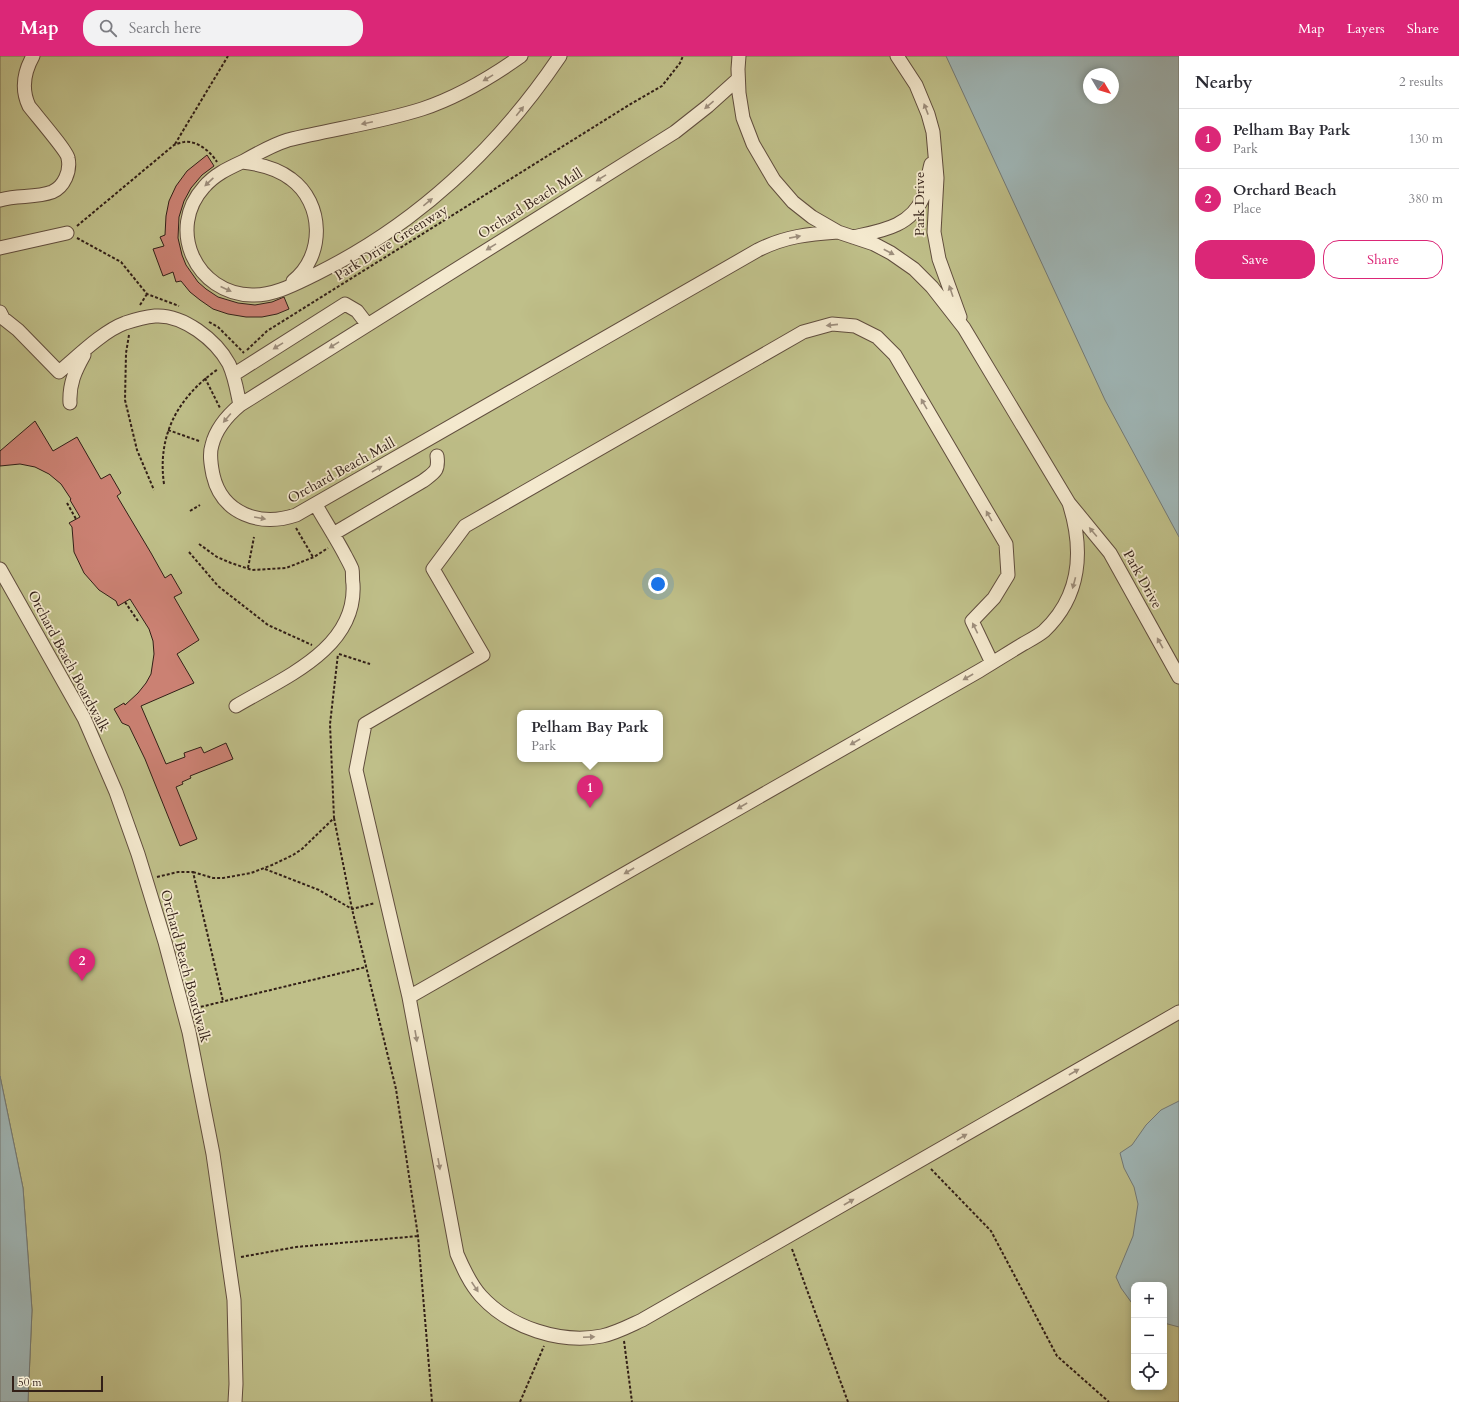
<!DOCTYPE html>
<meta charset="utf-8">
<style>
body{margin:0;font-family:Cardo,serif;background:#f2f2f3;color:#2b2b33}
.controls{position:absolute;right:12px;bottom:12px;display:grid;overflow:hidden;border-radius:8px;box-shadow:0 2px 6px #0003}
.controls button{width:36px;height:36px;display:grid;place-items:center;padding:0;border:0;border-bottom:1px solid #e1e1e2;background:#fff;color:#2b2b33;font:20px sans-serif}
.compass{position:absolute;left:1083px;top:12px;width:36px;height:36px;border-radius:50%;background:#fff;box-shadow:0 2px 6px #0003;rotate:128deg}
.scale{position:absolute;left:12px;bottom:10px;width:91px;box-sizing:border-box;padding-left:4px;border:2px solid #321f17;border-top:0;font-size:11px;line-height:14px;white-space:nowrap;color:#321f17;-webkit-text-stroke:3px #f4e9ce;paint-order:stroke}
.you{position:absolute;left:658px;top:528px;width:14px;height:14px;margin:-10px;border:3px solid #fff;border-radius:50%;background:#1a73e8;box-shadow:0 0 0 6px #1a73e833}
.badge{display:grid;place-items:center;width:26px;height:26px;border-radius:50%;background:#db2777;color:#fff;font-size:13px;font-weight:700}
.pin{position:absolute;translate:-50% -33px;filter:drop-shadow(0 1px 2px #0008)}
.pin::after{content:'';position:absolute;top:21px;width:14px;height:12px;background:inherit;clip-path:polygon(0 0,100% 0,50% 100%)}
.popup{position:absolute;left:517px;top:654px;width:146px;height:52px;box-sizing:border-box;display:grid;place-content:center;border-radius:8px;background:#fff;filter:drop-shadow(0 1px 3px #0005);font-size:13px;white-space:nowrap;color:#7c7c81}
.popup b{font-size:15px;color:#2b2b33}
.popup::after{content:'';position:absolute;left:50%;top:100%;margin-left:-8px;border:8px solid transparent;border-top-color:#fff}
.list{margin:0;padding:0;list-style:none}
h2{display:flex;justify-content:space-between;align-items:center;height:52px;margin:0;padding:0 16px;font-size:17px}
h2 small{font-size:13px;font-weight:400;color:#7c7c81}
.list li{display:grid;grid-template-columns:26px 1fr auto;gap:12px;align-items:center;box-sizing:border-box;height:60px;padding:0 16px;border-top:1px solid #e1e1e2}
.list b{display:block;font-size:15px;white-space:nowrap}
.list p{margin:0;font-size:13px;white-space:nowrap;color:#7c7c81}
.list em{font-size:13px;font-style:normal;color:#7c7c81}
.actions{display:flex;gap:8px;padding:12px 16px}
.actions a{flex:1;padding:9px 0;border:1px solid #db2777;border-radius:16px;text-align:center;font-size:14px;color:#db2777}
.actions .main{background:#db2777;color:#fff}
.icon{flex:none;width:22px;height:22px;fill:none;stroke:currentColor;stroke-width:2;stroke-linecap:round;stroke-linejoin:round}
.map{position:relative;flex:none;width:1179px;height:1346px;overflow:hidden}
header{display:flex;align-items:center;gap:24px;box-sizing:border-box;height:56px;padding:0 20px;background:#db2777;color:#fff}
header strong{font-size:19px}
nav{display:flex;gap:22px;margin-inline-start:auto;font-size:14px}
.search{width:280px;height:36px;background:#f2f2f3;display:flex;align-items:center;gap:10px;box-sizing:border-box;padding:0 14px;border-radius:16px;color:#7c7c81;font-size:15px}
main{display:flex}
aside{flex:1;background:#fff}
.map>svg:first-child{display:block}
</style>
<header>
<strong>Map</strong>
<div class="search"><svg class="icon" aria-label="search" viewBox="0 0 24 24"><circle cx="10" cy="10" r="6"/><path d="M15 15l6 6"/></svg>Search here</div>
<nav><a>Map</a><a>Layers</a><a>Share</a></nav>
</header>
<main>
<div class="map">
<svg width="1179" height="1346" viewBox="0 0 1179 1346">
<rect width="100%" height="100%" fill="#eeddb4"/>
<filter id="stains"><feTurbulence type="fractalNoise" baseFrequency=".005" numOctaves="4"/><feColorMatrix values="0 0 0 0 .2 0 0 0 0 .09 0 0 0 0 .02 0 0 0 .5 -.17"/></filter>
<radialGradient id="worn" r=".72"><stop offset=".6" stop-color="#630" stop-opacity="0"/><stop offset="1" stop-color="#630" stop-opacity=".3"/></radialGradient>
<path fill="#bfbf89" stroke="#786f50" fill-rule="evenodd" d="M0,0H987L1179,437V1346H28L32,1254L23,1132L0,1020ZM520,657H660V703H520ZM1134,1229H1164V1331H1134Z"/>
<path fill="#a0b8b9" stroke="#747b78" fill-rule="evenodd" d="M946,0H1179V481L1105,344ZM1089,18H1113V42H1089Z
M0,1020L23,1132L32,1254L28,1346H0Z
M1179,1045V1271L1164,1267V1229H1134V1250L1121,1232L1116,1221L1133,1180L1138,1148L1134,1131L1124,1112L1120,1097L1132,1089L1146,1069L1161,1054Z"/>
<path fill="#cb8173" stroke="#321f17" d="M207,99L214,110L202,119L191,132L184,145L179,161L178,182L182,199L186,209L198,226L206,233L218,241L238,247L255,249L272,246L284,241L289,253L277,258L262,261H246L228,258L213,253L200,244L190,236L181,225L176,226L173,216L163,220L153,193L164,190L160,181L165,179L166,160L169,145L176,130L187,115Z
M35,365L53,395L77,381L101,423L110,418L121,437L117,440L151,497L165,522L171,518L182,537L174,541L199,584L177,598L194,627L141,650L166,708L185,701L184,697L201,691L204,697L226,687L233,703L190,720L191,722L182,726L183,728L176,731L197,783L180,790L145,703L129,670L122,667L114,653L124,647L125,649L138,637L146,627L151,618L154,598L153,585L149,573L130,543L118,550L116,545L99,534L84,517L74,496L72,471L69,467L80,461L70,444L71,443L61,428L49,418L35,411L20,408L0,410V395Z"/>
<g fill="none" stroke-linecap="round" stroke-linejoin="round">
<g stroke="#614e3e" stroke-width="15">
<path id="minor" d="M521,0C490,22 458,41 422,53C378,67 332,73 288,84C272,89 258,97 244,105C229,112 215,118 204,131C166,173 196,238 252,239C274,240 297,227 316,218C416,169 498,92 560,0
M739,0L738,13L739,37L743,62L753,88L774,124L793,146L812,161L838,176L874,188L891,197L914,213L932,231L964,272L1069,447L1110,497L1179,621
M897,0L916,29L928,58L933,76L937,122L934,176L939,203L960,261
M738,23L708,50L675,76L240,349C228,359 216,373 212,389C209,398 211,409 213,419C222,458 260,471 296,459L758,194C786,180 809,178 838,176
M242,106C260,108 277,112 291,123C324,147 325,200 293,225
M0,144C17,139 36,142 52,136C64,131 71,115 68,102C67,95 35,58 29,50C21,33 24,16 33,0
M853,181C880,175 911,171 923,141C927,131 928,119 931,108
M0,192L67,177
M0,256L3,262L18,274L59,316C77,301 103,275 125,267C134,264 145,261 155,260C183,258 216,284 229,308C235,321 237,335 240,349
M233,319L345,248L357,255L367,268
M70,347C69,328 75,315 84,299
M333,478L423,425C435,416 439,415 437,400
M0,513L84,662L116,736L138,798L165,886L189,976L213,1098L234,1244L236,1328L235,1346
M992,607L972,565L994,542L1008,519L1006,488L895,299L877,281L855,270L832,268L803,276L465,470L433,513L483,599L365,668L356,714L409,941L457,1198C463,1212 470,1228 481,1240C510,1272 561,1288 602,1280C616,1277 629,1270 642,1264L1179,956
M236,650C283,622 357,593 353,528C352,523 353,517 352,513C350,508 347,503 345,499C336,482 325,465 316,449
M409,941L979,615C994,606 1008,597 1023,588C1030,584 1038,580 1044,575C1081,540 1084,494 1069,447"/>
</g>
<path stroke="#321f17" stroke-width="2" stroke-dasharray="3 2" stroke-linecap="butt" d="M175,88L228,0
M77,170L174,89C177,88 181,86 184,86C197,84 211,96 217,106
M77,182L121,206L147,238L179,250
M140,249L147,238
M209,266L218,271L244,297
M129,279L126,297L125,344L137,394L154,434
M247,294L267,275L629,49L662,30L680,7L683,0
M205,322L220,352
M168,374L199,385
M164,428C157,379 178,341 218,313
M67,447L76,463
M190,455L200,449
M296,472L313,501
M199,488L217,501L231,507L252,514L286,512L314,501L328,492
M189,496L218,530L268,569L312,589
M248,512L254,481
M125,546L138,565
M339,598L370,608
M334,762L352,853L396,1033L418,1180L432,1346
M265,813L319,834L352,853L375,847
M193,816L213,822H223L251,817L272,809L293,799L302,793L334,762L330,668L338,598
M157,821L178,816H193L223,945
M196,952L366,911
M931,1113L991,1175L1057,1300L1109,1346
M792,1193L848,1346
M241,1201L296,1191L418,1180
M624,1285L632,1346
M520,1346L544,1290"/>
<use href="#minor" stroke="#f4e9ce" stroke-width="13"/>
</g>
<defs><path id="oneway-solid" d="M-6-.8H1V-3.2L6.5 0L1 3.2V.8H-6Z"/></defs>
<g fill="#9d8e7c">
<use href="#oneway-solid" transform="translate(488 22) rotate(149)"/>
<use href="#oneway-solid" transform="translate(709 49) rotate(140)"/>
<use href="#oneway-solid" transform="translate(926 53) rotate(-111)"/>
<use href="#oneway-solid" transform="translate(520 55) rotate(-51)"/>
<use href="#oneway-solid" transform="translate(367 67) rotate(168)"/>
<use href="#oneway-solid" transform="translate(601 122) rotate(148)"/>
<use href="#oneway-solid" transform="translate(209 126) rotate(137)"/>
<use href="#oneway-solid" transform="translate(428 146) rotate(-39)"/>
<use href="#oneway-solid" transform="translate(795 181) rotate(-11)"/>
<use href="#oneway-solid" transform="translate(491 191) rotate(148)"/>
<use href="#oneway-solid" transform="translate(889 196) rotate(28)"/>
<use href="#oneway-solid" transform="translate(226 233) rotate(25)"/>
<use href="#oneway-solid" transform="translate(951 235) rotate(-109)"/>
<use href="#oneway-solid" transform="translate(832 269) rotate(174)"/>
<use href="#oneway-solid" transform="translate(334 289) rotate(148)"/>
<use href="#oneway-solid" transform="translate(278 290) rotate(148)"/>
<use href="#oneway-solid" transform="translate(924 348) rotate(-120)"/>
<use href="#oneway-solid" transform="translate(227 362) rotate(130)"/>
<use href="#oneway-solid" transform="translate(377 413) rotate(-30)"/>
<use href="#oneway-solid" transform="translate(989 460) rotate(-120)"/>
<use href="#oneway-solid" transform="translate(260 462) rotate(10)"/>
<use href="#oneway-solid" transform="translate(1093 476) rotate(-130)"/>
<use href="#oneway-solid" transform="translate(1074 527) rotate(105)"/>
<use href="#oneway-solid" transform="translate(975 572) rotate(-116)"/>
<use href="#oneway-solid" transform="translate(1160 587) rotate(-119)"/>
<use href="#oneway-solid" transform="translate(968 621) rotate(150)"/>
<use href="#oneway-solid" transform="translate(855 686) rotate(150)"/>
<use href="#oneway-solid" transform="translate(742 750) rotate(150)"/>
<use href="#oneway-solid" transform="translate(629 815) rotate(150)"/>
<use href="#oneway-solid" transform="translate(416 980) rotate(80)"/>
<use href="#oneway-solid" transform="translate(1074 1016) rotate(-30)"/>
<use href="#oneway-solid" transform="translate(962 1081) rotate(-30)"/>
<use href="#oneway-solid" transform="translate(439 1108) rotate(80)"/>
<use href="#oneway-solid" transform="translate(849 1146) rotate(-30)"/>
<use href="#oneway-solid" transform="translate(475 1231) rotate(56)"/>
<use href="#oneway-solid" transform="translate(589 1281) rotate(-3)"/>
</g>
<g text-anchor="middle" stroke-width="3.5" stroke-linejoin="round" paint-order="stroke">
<g font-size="14" fill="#321f17" stroke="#f4e9ce">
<text transform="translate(530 147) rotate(-32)" y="5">Orchard Beach Mall</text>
<text transform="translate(919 148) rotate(-90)" y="5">Park Drive</text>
<text transform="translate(391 186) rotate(-32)" y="5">Park Drive Greenway</text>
<text transform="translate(341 414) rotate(-29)" y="5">Orchard Beach Mall</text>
<text transform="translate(1143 523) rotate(61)" y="5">Park Drive</text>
<text transform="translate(69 605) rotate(62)" y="5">Orchard Beach Boardwalk</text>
<text transform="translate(186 910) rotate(75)" y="5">Orchard Beach Boardwalk</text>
</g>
</g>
<rect width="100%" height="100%" filter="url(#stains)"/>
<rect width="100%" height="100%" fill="url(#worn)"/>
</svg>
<div class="controls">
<button>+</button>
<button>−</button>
<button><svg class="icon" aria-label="locate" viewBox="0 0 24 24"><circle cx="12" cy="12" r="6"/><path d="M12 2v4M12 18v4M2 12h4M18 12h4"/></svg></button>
</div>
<svg class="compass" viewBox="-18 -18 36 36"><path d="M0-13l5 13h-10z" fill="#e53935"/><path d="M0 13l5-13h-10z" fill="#7c7c81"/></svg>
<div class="scale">50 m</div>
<div class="you"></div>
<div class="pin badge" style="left:590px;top:752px">1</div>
<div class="popup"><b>Pelham Bay Park</b>Park</div>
<div class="pin badge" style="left:82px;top:925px">2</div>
</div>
<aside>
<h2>Nearby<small>2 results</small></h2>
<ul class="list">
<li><span class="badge">1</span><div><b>Pelham Bay Park</b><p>Park</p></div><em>130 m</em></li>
<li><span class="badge">2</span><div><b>Orchard Beach</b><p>Place</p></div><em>380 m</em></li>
</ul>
<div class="actions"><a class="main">Save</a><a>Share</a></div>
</aside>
</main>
